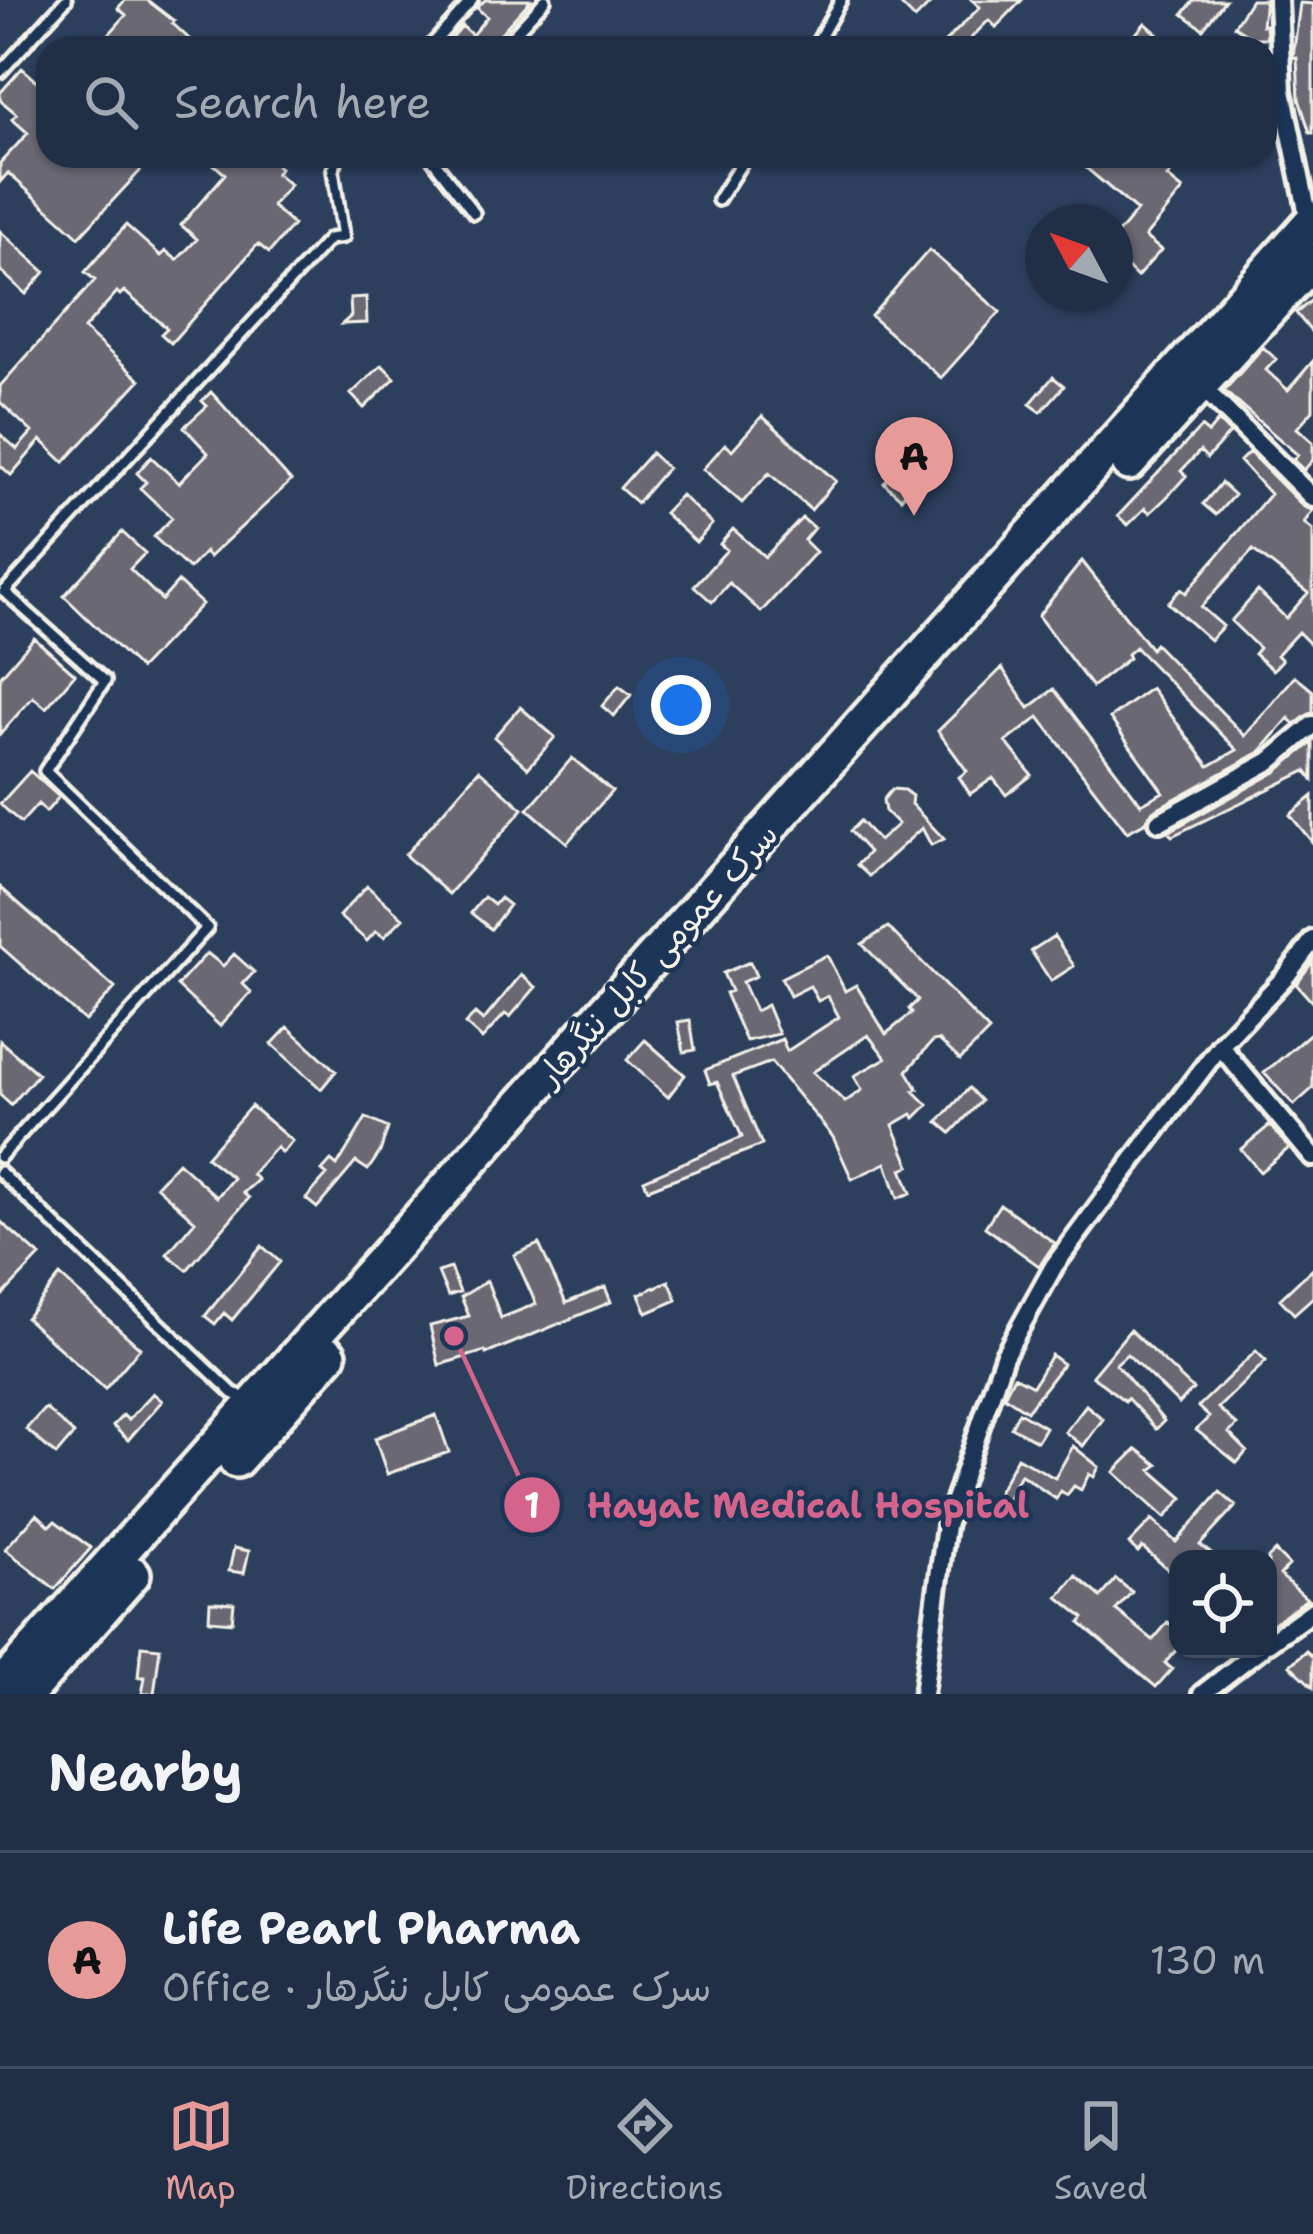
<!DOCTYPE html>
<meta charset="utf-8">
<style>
body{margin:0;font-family:"Shantell Sans","Playpen Sans Arabic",sans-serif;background:#2d3b51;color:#f1f3f6}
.controls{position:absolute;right:36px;bottom:36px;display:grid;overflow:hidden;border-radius:24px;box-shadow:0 3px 9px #0004}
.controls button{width:108px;height:108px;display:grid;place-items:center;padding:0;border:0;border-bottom:3px solid #3e4a5f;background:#212f46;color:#f1f3f6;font:60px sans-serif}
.compass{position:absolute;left:1025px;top:204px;width:108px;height:108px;border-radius:50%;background:#212f46;box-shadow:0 3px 9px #0004;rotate:311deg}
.you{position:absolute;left:681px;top:705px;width:42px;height:42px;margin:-30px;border:9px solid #fff;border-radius:50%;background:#1a73e8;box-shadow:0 0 0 18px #1a73e833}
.badge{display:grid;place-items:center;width:78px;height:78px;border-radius:50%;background:#e69b98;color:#111;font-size:39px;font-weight:700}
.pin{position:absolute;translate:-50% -99px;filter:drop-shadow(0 3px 6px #0008)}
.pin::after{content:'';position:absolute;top:63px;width:42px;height:36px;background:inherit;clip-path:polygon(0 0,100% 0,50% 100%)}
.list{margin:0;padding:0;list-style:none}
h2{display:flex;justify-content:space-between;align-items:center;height:156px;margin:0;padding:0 48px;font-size:51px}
h2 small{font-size:39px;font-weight:400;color:#a2a9b3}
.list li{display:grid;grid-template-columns:78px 1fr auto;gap:36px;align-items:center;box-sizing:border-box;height:216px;padding:0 48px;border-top:3px solid #3e4a5f}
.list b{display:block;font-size:45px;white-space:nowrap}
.list p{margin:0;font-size:39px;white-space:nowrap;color:#a2a9b3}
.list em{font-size:39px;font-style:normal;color:#a2a9b3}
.icon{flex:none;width:66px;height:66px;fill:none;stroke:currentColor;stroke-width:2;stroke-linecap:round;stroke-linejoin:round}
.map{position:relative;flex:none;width:1313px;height:1694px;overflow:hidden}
.search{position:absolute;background:#212f46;box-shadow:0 3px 9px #0004;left:36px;right:36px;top:36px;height:132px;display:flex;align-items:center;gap:30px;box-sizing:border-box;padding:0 42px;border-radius:36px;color:#a2a9b3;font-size:45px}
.sheet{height:372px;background:#212f46}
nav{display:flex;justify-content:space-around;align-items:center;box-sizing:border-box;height:168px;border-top:3px solid #3e4a5f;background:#212f46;font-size:33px;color:#a2a9b3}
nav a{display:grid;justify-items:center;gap:6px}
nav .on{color:#e69b98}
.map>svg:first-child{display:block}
</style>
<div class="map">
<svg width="1313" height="1694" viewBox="0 0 1313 1694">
<rect width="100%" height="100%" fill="#2c3f5d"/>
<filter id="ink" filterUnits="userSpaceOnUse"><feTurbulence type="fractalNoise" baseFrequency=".00833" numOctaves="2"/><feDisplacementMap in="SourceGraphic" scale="24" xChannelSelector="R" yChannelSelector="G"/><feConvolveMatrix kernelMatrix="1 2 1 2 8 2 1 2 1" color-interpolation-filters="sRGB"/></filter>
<g filter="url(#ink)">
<path fill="#696773" stroke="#f4f1e8" stroke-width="3" fill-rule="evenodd" d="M125,0H147L174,21L172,23L199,48H97L126,15L118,8Z
M485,0H531L487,48H443L462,26L472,35L487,17L477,8Z
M896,0H934L915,19Z
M972,0H1022L996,27L989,20L961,48H939L980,7Z
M1194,0H1225L1203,29L1183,14Z
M1251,0H1265L1262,25H1266L1267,38H1253L1234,26Z
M1300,3L1313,4V133H1310L1299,99L1297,58L1293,57Z
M1145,23L1174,48H1124Z
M22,68L48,91V156H154L79,237L8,173L0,182V163L28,133L12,119L17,114L0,100V93Z
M204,156H266L280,168L276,173L290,185L272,206L293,225L269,253L258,244L171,343L161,334L167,328L124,291L120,295L117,292L84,329L140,380L64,462L41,440L11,475L0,465V434L17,449L32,432L0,402V386L95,280L85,272L126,225L161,256L166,251L177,260L197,239L181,225L225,174Z
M1072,156H1186L1167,177L1183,190L1145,237L1161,250L1137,277L1115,255V237L1137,211Z
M0,231L45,272L26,294L0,270Z
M929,250L1000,312L941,378L871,316Z
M366,297L367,323L342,324L351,316L350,298Z
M1313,299V334L1296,313Z
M1263,347L1276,359L1266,370L1288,390L1313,361V410L1297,428L1313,442V460L1304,470L1293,460L1298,455L1224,391Z
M382,365L395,378L364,408L351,394Z
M1053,377L1064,386L1041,412L1030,404Z
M211,392L291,481L209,557L205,552L189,569L154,537L172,518L140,488L146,482L137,473L151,457L179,483L208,453L184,427L207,406L202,401Z
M762,416L836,481L811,510L769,473L742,503L703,469L725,444L732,450Z
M1218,421L1230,433L1207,458L1200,451L1181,471L1186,476L1167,497L1150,513L1145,508L1128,525L1118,516L1201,427L1208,433Z
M1249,452L1304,507L1313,510L1304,523L1313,530V647L1298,632L1277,655L1282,660L1273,670L1254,654L1259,648L1231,621L1258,591L1286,618L1308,593L1253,550L1201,607L1223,626L1210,640L1168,603L1181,589L1186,593L1270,494L1240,461Z
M651,453L667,468L637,503L620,488Z
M907,455L925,470L901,498L884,483Z
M1221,483L1234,495L1216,515L1203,504Z
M681,495L712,524L696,542L664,513Z
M802,518L814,528L804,540L816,552L761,612L729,583L712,602L694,586L727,550L720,544L733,529L765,557Z
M122,532L145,553L130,569L162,600L178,582L202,604L140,669L64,596Z
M1082,561L1151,649L1155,644L1245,736L1295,676L1313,691V712L1295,724L1289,718L1260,752L1153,811L1146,822L1127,832L1039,717L1006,742L1032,775L1006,795L993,778L970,794L959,777L967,771L938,731L1002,668L1029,708L1054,689L1141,804L1163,792L1110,718L1151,688L1209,766L1237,750L1135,647L1127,654L1129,658L1092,687L1038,616Z
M34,638L75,674L46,708L33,697L0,734V677Z
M619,686L631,695L614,716L602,706Z
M520,707L555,737L528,768L494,737Z
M1313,742V780L1306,771L1172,836L1168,832L1276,772Z
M572,758L612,791L567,843L528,809Z
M479,770L523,809L449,894L405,855Z
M30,771L59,797L46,812L38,804L21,823L0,804Z
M892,789L904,790L912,796L911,804L944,839L931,845L922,828L869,876L857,865L869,852L850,831L860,821L879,841L898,824L885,811L883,800Z
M1313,796V843L1290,815Z
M367,886L403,918L384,937L376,931L367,941L339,916Z
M0,887L115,988L85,1021L0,946Z
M484,897L494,905L500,898L509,905L491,929L471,913Z
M888,927L989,1031L960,1060L939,1040L933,1041L907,1071L918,1089L914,1091L928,1105L915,1118L912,1114L893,1125L910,1166L902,1169L911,1193L898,1198L886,1163L852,1179L833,1137L771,1062L733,1076L762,1145L648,1189L644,1180L742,1137L717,1082L710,1084L705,1070L782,1039L787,1051L839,1017L828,996L818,1001L810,986L790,996L781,978L827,955L845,991L856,985L886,1034L912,1013L909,1009L918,1000L862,944ZM868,1035L886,1058L854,1076L862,1090L845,1102L813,1072Z
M1054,936L1074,966L1051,981L1031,951Z
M207,953L223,966L234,954L254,972L243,984L251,992L220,1026L177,986Z
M1313,961V1003L1296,984Z
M750,962L756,976L742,982L755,1011L767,1005L779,1034L746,1041L725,993L731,991L723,973Z
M521,975L536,987L510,1017L505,1014L482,1039L465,1024L475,1014L483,1021Z
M690,1020L695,1050L684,1052L678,1022Z
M288,1027L336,1071L321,1089L272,1044Z
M1313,1031V1088L1294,1105L1264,1073Z
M645,1040L685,1075L668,1097L627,1060Z
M0,1041L38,1074L11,1105L0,1095Z
M969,1088L981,1101L951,1133L938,1122Z
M251,1106L292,1141L282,1153L276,1147L252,1174L258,1180L243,1193L249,1198L187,1270L167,1254L195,1221L156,1186L178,1162L217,1197L233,1178L206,1157Z
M366,1118L388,1128L380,1152L368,1170L356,1162L317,1208L306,1199L327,1175L322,1171L331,1161L337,1166Z
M1270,1125L1289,1148L1260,1172L1241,1149Z
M1000,1204L1055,1243L1039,1266L985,1227Z
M0,1221L40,1256L0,1298Z
M539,1244L566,1303L605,1287L611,1302L486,1354L485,1351L439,1365L430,1326L469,1316L461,1297L487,1281L501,1318L536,1304L514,1255Z
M262,1246L280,1262L232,1320L224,1313L215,1324L205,1316Z
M450,1268L460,1292L448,1296L438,1272Z
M1313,1268V1297L1294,1314L1280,1299Z
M60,1276L140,1348L105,1389L26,1318Z
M669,1281L677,1300L647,1313L639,1294Z
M1130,1330L1193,1389L1179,1404L1127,1354L1116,1364L1164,1421L1156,1429L1127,1398L1125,1401L1092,1376Z
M1256,1351L1266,1361L1218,1408L1237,1425L1229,1433L1247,1451L1237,1463L1196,1430L1209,1417L1198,1407Z
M1051,1355L1063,1364L1027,1411L1004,1396L1014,1376L1033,1386Z
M153,1393L162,1401L128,1440L113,1426L123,1415L128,1420Z
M1086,1405L1103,1419L1083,1446L1065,1432Z
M45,1408L74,1434L56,1455L26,1429Z
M1019,1412L1045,1427L1037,1441L1011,1427Z
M436,1415L449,1452L387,1474L375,1438Z
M1073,1446L1099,1467L1094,1477L1089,1474L1081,1490L1074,1486L1067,1495L1061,1491L1056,1499L1020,1474L1002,1511L992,1504L1017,1457L1055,1478Z
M1137,1449L1158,1465L1151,1470L1183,1498L1165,1518L1114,1472Z
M1220,1492L1236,1506L1200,1545L1218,1559H1178V1578L1142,1547L1138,1552L1129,1544L1152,1520L1176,1542Z
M37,1514L50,1526L55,1521L91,1548L55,1589L5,1549Z
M234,1548L249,1551L244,1573L229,1571Z
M1275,1551L1289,1565L1280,1575L1307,1599L1268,1627V1558Z
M1076,1576L1101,1597L1116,1579L1132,1592L1116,1610L1153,1640L1168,1622L1178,1630V1648L1165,1663L1172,1669L1156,1687L1080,1623L1084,1618L1058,1597Z
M210,1602L234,1603L232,1622L209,1620Z
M141,1646L160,1648L154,1694H142L145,1677H138Z
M1306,1651L1313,1657V1687L1290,1665Z"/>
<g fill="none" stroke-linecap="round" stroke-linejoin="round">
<g stroke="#f4f1e8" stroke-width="18">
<path id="lane" d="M429,48L472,0
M501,48L545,0
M814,48L841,0
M0,72L66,0
M430,156L474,213
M718,200L746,156
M4,592L329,239L343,237L333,170L338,156
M0,1157L207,928L45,771L105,681L5,592
M0,1172L233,1393L247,1399"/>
</g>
<g stroke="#f4f1e8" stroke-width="26">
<path id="street" d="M1278,0L1282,91L1310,224
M1200,385L1313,498
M1159,822L1270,761L1313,725
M1220,1046L1313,1157
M1268,1643L1313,1611
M923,1694L946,1526L1004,1356L1054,1266L1106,1196L1220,1046L1287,975L1313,940
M1202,1694L1260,1649"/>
</g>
<g stroke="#f4f1e8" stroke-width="42">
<path id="highway" d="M1129,463L1313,261
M236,1460L329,1355
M0,1687L1313,220
M27,1694L133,1574"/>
</g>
<use href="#lane" stroke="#1d3557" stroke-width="9"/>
<use href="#street" stroke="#1d3557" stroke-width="16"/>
<use href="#highway" stroke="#1d3557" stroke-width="33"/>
</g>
</g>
<g text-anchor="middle" stroke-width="9" stroke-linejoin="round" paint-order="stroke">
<g font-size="33" fill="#f4f1e8" stroke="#1d3557">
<text transform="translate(657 954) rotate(-48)" y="12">سرک عمومی کابل ننگرهار</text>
</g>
</g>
<path fill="none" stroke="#d4648c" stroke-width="4.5" d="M454 1336L532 1505"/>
<g fill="#d4648c" stroke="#1d3557" stroke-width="4.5">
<circle cx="454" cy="1336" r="12"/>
<circle cx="532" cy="1505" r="30"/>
</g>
<g font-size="36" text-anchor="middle" font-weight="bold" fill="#fff">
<text x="532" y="1518">1</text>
</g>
<g font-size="36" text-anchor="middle" font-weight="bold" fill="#d4648c" stroke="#1d3557" stroke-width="9" stroke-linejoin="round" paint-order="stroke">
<text x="808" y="1518">Hayat Medical Hospital</text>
</g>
</svg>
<div class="controls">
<button><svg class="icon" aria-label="locate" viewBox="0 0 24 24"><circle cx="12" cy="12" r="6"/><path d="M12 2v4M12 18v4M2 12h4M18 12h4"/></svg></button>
</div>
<svg class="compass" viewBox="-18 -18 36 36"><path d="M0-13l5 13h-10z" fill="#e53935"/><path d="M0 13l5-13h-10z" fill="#a2a9b3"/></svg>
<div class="you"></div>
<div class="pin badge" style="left:914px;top:516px">A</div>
<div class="search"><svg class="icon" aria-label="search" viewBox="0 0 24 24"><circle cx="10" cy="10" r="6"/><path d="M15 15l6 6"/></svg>Search here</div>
</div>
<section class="sheet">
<h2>Nearby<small></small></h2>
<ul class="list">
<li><span class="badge">A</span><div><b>Life Pearl Pharma</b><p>Office · سرک عمومی کابل ننگرهار</p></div><em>130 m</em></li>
</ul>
</section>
<nav>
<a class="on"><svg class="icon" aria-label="map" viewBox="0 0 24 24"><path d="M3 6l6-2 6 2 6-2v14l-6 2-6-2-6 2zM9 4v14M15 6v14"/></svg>Map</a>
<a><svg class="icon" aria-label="directions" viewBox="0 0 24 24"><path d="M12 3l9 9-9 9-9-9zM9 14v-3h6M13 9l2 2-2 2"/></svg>Directions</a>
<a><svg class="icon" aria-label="saved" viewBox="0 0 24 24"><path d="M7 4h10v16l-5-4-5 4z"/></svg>Saved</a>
</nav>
